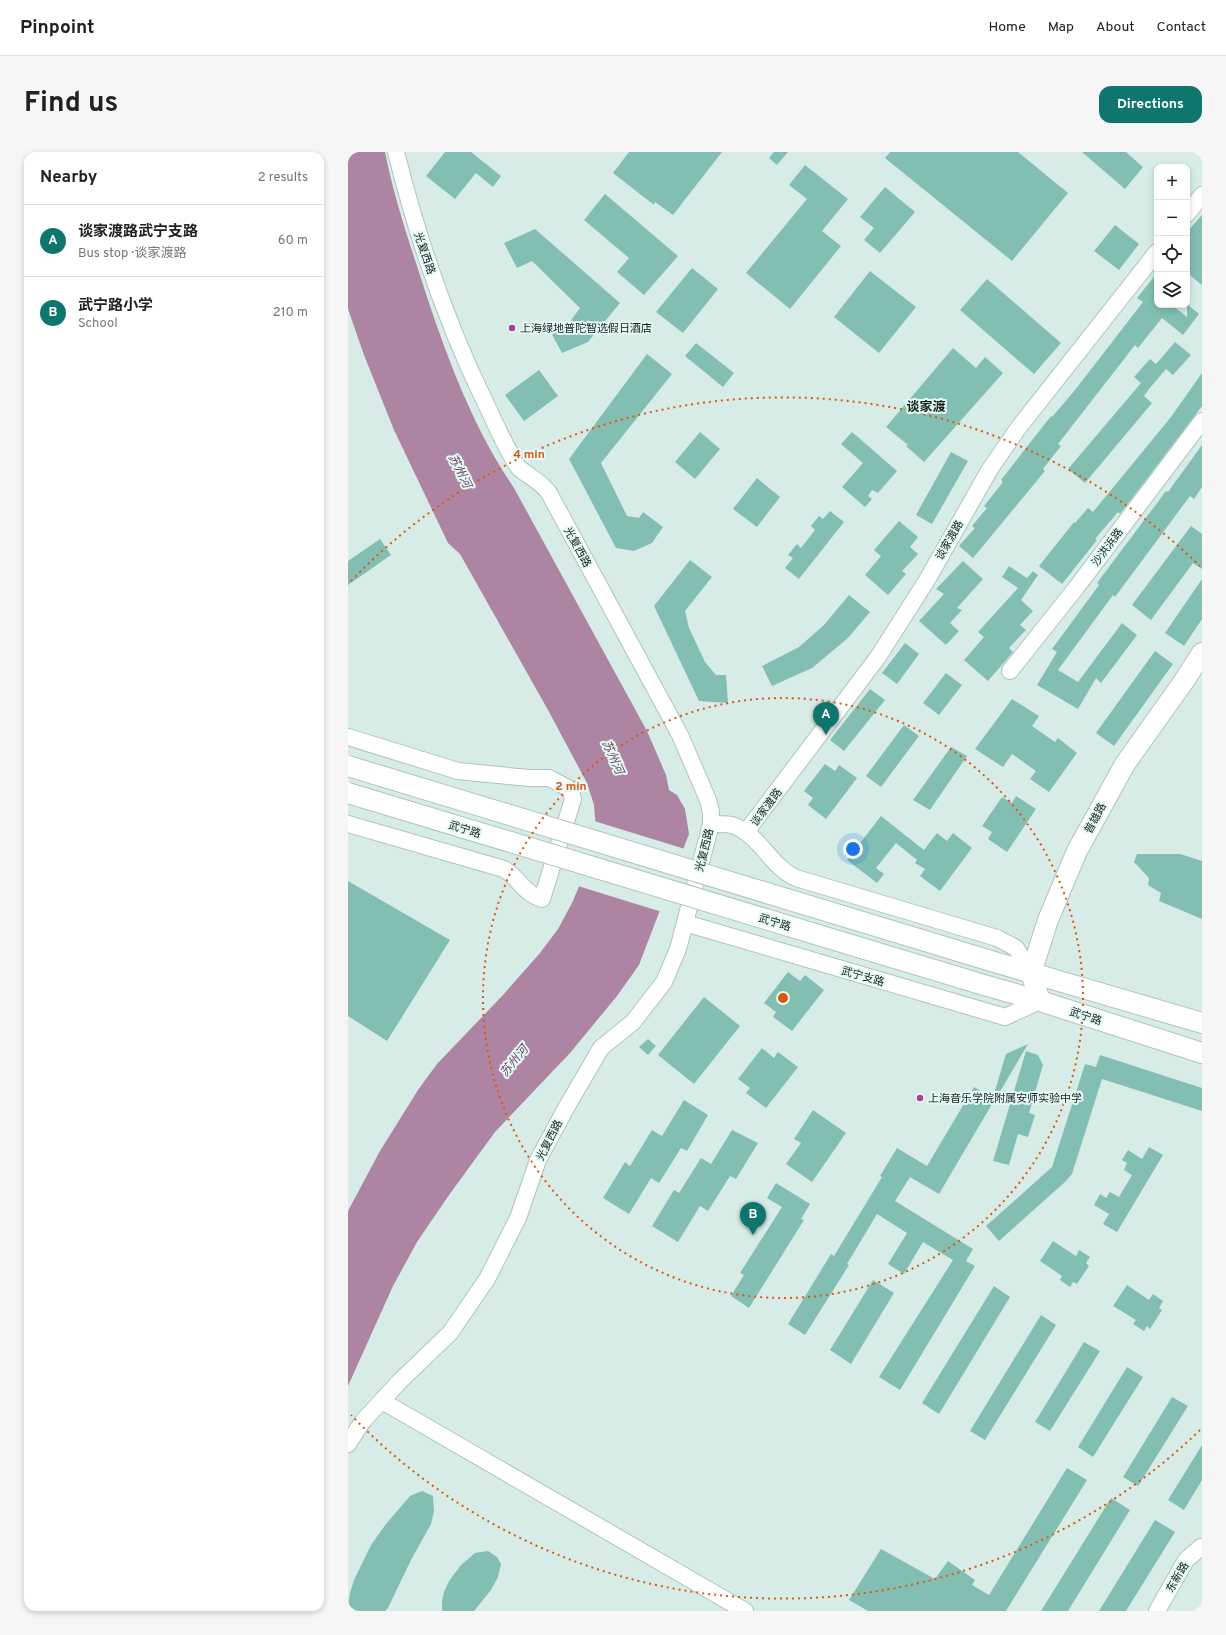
<!DOCTYPE html>
<meta charset="utf-8">
<style>
body{margin:0;font-family:Overpass,"Noto Sans SC",sans-serif;background:#f6f6f6;color:#202124}
.controls{position:absolute;right:12px;top:12px;display:grid;overflow:hidden;border-radius:8px;box-shadow:0 2px 6px #0003}
.controls button{width:36px;height:36px;display:grid;place-items:center;padding:0;border:0;border-bottom:1px solid #e0e0e0;background:#fff;color:#202124;font:20px sans-serif}
.you{position:absolute;left:505px;top:697px;width:14px;height:14px;margin:-10px;border:3px solid #fff;border-radius:50%;background:#1a73e8;box-shadow:0 0 0 6px #1a73e833}
.badge{display:grid;place-items:center;width:26px;height:26px;border-radius:50%;background:#0f766e;color:#fff;font-size:13px;font-weight:700}
.pin{position:absolute;translate:-50% -33px;filter:drop-shadow(0 1px 2px #0008)}
.pin::after{content:'';position:absolute;top:21px;width:14px;height:12px;background:inherit;clip-path:polygon(0 0,100% 0,50% 100%)}
.list{margin:0;padding:0;list-style:none}
h2{display:flex;justify-content:space-between;align-items:center;height:52px;margin:0;padding:0 16px;font-size:17px}
h2 small{font-size:13px;font-weight:400;color:#757577}
.list li{display:grid;grid-template-columns:26px 1fr auto;gap:12px;align-items:center;box-sizing:border-box;height:72px;padding:0 16px;border-top:1px solid #e0e0e0}
.list b{display:block;font-size:15px;white-space:nowrap}
.list p{margin:0;font-size:13px;white-space:nowrap;color:#757577}
.list em{font-size:13px;font-style:normal;color:#757577}
.icon{flex:none;width:22px;height:22px;fill:none;stroke:currentColor;stroke-width:2;stroke-linecap:round;stroke-linejoin:round}
.map{position:relative;flex:none;width:854px;height:1459px;overflow:hidden;border-radius:12px}
header{display:flex;align-items:center;gap:24px;box-sizing:border-box;height:56px;padding:0 20px;background:#fff;border-bottom:1px solid #e0e0e0}
header strong{font-size:19px}
nav{display:flex;gap:22px;margin-inline-start:auto;font-size:14px}
.intro{display:flex;align-items:center;justify-content:space-between;box-sizing:border-box;height:96px;padding:0 24px}
h1{margin:0;font-size:28px}
.button{padding:10px 18px;border-radius:12px;background:#0f766e;color:#fff;font-size:14px;font-weight:700}
main{display:flex;gap:24px;padding:0 24px}
aside{flex:1;background:#fff;border-radius:12px;box-shadow:0 2px 6px #0003}
.map>svg:first-child{display:block}
</style>
<header>
<strong>Pinpoint</strong>
<nav><a>Home</a><a>Map</a><a>About</a><a>Contact</a></nav>
</header>
<div class="intro"><h1>Find us</h1><a class="button">Directions</a></div>
<main>
<aside>
<h2>Nearby<small>2 results</small></h2>
<ul class="list">
<li><span class="badge">A</span><div><b>谈家渡路武宁支路</b><p>Bus stop · 谈家渡路</p></div><em>60 m</em></li>
<li><span class="badge">B</span><div><b>武宁路小学</b><p>School</p></div><em>210 m</em></li>
</ul>
</aside>
<div class="map">
<svg width="854" height="1459" viewBox="0 0 854 1459">
<rect width="100%" height="100%" fill="#d7ece7"/>
<path fill="#ad84a2" d="M0,0H37C45,40 57,78 70,117C94,192 121,270 166,336L299,579L318,623L321,638L329,643L337,657L341,682L291,813L269,844L222,901L147,980L101,1043L69,1090L45,1134L0,1234V1059L32,999L70,938L89,912L155,843L192,801L210,777L224,751L241,711L248,678L246,653L239,631L200,558L112,402L100,391L46,278L16,203L0,157Z"/>
<path fill="#d7ece7" d="M246,669L337,697L314,760L230,734L239,711L244,692Z"/>
<path fill="#82bfb2" d="M97,0H123L153,24L145,35L128,21L107,47L78,24Z
M281,0H374L325,63L307,50L306,53L265,21Z
M426,0H440L429,13L421,6Z
M542,0H670L720,41L664,109L537,6Z
M734,0H778L795,15L777,37Z
M457,13L500,47L474,79L493,94L442,157L398,121L459,47L441,33Z
M537,35L567,60L532,101L516,88L526,76L512,65Z
M257,42L330,104L296,143L269,120L281,106L236,68Z
M854,63V133L839,121V80Z
M767,73L791,92L771,118L746,99Z
M187,77L272,151L240,190L214,201L202,179L221,171L232,156L184,109L169,116L156,91Z
M344,116L370,137L335,181L308,160Z
M522,119L568,155L531,201L486,165Z
M809,121V153H824L839,165V152L851,162L835,183L814,166L790,196L787,193L710,292L713,294L695,317L697,319L625,406L611,394L627,376L624,374L639,356L636,354L655,330L653,328L703,264L704,265L727,238L795,150L789,146Z
M639,127L713,191L686,222L612,158Z
M827,190L843,203L825,223L818,217L801,237L796,244L804,251L737,331L720,317L793,231L786,225L802,207L808,212Z
M348,191L386,221L375,235L337,204Z
M605,196L628,216L637,205L655,221L576,310L558,294L560,293L538,275Z
M299,202L324,222L253,311L279,364L291,366L295,360L315,375L304,391L286,399L268,396L221,307Z
M191,218L210,244L176,269L157,243Z
M854,221V254L772,362L770,360L747,387L749,388L714,432L691,414L726,370L727,371L740,356L745,360L823,265Z
M352,280L372,297L347,327L327,310Z
M504,280L549,319L530,341L524,338L520,344L524,347L517,355L494,335L515,311L493,292Z
M854,293V335L846,347L842,344L767,445L765,443L710,518L730,530L774,471L789,483L753,531L748,526L730,557L689,533L709,500L704,497L751,433L749,431L818,339L820,340Z
M603,300L620,309L584,372L568,363Z
M409,326L432,345L409,375L385,357Z
M482,359L496,370L451,427L437,416L445,406L440,403L449,392L453,396L467,378L463,374L471,364L475,367Z
M551,369L570,385L562,395L570,402L554,419L558,422L540,443L517,423L533,404L526,398Z
M843,374L854,382V417L845,411L803,468L784,453Z
M32,387L43,403L0,433V409Z
M342,408L364,425L337,459L341,476L357,510L368,523H378L380,551L351,549L306,454Z
M615,409L635,427L609,456L614,458L602,471L611,479L598,493L571,469L596,442L588,437Z
M661,414L679,426L685,419L690,423L673,448L685,459L672,473L678,478L661,496L665,500L640,529L616,508L636,485L630,480L670,436L654,425Z
M854,427V467L836,494L817,481Z
M501,443L522,460L500,486L464,516L424,534L414,514L451,495L476,473Z
M557,491L571,502L549,532L534,521Z
M807,499L825,512L766,594L748,581Z
M598,521L614,533L591,563L575,551Z
M522,537L537,548L496,599L482,588Z
M664,547L691,564L684,574L707,590L710,586L729,601L701,640L682,627L688,619L664,602L655,615L627,597Z
M556,573L571,584L533,635L518,624Z
M603,595L619,604L582,658L565,648Z
M477,612L487,619L491,613L509,626L478,667L460,653L465,646L456,639Z
M668,644L688,657L659,700L640,687L644,680L634,674L654,645L664,651Z
M533,664L576,698L589,681L599,689L605,681L624,696L592,739L572,724L577,717L567,711L569,708L548,691L528,716L536,722L529,731L499,708Z
M789,702H832L854,709V767L811,749L813,741L800,733L801,726L786,710Z
M0,729L102,788L39,889L0,864Z
M440,820L452,829L457,823L476,838L444,879L425,865L428,860L416,851Z
M356,845L392,874L346,932L310,903Z
M300,887L308,894L300,903L291,895Z
M680,892L650,943L646,942L658,902Z
M414,896L426,906L430,900L450,915L418,956L398,941L402,936L390,927Z
M678,899L690,903L695,913L681,961L687,963L680,985L670,982L661,1013L645,1009Z
M752,903L854,936V959L754,927L724,1022L717,1030L651,1089L638,1074L704,1015L737,912L748,915Z
M626,935L647,947L591,1042L562,1025L547,1049L625,1097L618,1109L627,1114L552,1238L531,1225L605,1108L575,1090L556,1122L540,1112L559,1081L529,1062L499,1112L501,1113L457,1183L440,1172L483,1102L486,1104L534,1025L532,1024L549,996L579,1014Z
M336,948L360,963L339,999L333,996L311,1031L303,1026L281,1062L255,1046L277,1010L282,1014L304,978L314,984Z
M465,958L498,981L464,1030L438,1012L453,991L446,987Z
M384,978L410,991L388,1027L382,1024L360,1059L352,1054L330,1090L304,1074L326,1038L331,1041L353,1006L363,1012Z
M801,995L815,1003L769,1080L755,1072L761,1062L746,1053L752,1042L758,1046L762,1040L771,1045L784,1023L776,1018L779,1011L774,1008L780,998L794,1007Z
M428,1031L462,1052L453,1067L456,1068L401,1156L383,1144L396,1123L392,1121L434,1055L419,1046Z
M705,1089L728,1104L731,1098L742,1105L738,1111L741,1114L729,1132L725,1130L722,1135L712,1128L714,1124L692,1109Z
M525,1128L546,1141L503,1212L482,1198Z
M779,1133L801,1148L805,1142L815,1149L811,1156L814,1158L802,1177L799,1174L796,1179L785,1172L788,1168L765,1154Z
M646,1134L662,1145L591,1262L574,1251Z
M693,1163L708,1173L637,1288L622,1279Z
M736,1190L752,1199L702,1279L687,1270Z
M779,1215L795,1225L745,1305L730,1295Z
M824,1245L840,1254L790,1334L775,1325Z
M854,1293V1328L836,1358L820,1348Z
M719,1316L739,1328L658,1459H520L501,1448L533,1397L587,1427L600,1409L627,1428L624,1433L641,1443Z
M74,1339L85,1344L86,1359L83,1372L63,1408L40,1456L37,1459H1L0,1454L2,1441L6,1428L23,1393L38,1372L62,1344Z
M763,1346L782,1358L720,1459H693Z
M807,1368L827,1380L778,1459H751Z
M140,1399L149,1405L153,1412L150,1425L143,1438L126,1459H94V1449L96,1440L101,1429L113,1413L127,1401Z"/>
<g fill="none" stroke-linecap="round" stroke-linejoin="round">
<g stroke="#afc4bf" stroke-width="18">
<path id="minor" d="M839,62L854,43
M662,519L728,436L854,269
M0,585L110,619L181,626H201L220,636L223,639L225,647L194,747C175,741 173,728 156,717L0,672
M363,672C371,672 380,671 387,674C413,685 423,715 448,726L649,786L668,796L683,821
M398,680L530,505L579,428L642,317L671,275L809,100
M337,771L657,865L692,849
M34,1249L397,1459
M0,1292L15,1269L52,1229L102,1181L139,1127L170,1066L190,1008L218,956L253,896L285,870L316,830L330,797L363,672V660L360,648L332,583L201,341C193,329 181,325 171,316C158,297 149,275 139,254C99,173 70,88 48,0
M809,1459L838,1408L853,1395"/>
</g>
<g stroke="#afc4bf" stroke-width="22">
<path id="major" d="M643,809L854,871
M636,833L692,849L854,901
M692,849L683,821L700,768L729,699L777,612L836,529L854,501"/>
</g>
<use href="#minor" stroke="#fff" stroke-width="16"/>
<use href="#major" stroke="#fff" stroke-width="20"/>
<g stroke="#afc4bf" stroke-width="22" stroke-linecap="butt">
<path id="major-bridge" d="M0,614L643,809
M0,641L636,833"/>
</g>
<use href="#major-bridge" stroke="#fff" stroke-width="20"/>
</g>
<g fill="none" stroke="#de560d" stroke-width="2" stroke-dasharray="2 4">
<circle cx="435" cy="846" r="300"/>
<path d="M852 1278A600 600 0 0 1 3 1263M3 429A600 600 0 0 1 852 414"/>
</g>
<g fill="#af3e99" stroke="#e4faf5" stroke-width="1.5">
<circle cx="164" cy="176" r="4"/>
<circle cx="572" cy="946" r="4"/>
</g>
<g text-anchor="middle" stroke-width="4" stroke-linejoin="round" paint-order="stroke">
<g font-size="11" fill="#161e1c" stroke="#e4faf5">
<text transform="translate(77 101) rotate(71)" y="4">光复西路</text>
<text transform="translate(601 388) rotate(-60)" y="4">谈家渡路</text>
<text transform="translate(230 395) rotate(61)" y="4">光复西路</text>
<text transform="translate(759 395) rotate(-53)" y="4">沙洪浜路</text>
<text transform="translate(418 655) rotate(-53)" y="4">谈家渡路</text>
<text transform="translate(747 666) rotate(-62)" y="4">普雄路</text>
<text transform="translate(117 677) rotate(17)" y="4">武宁路</text>
<text transform="translate(356 698) rotate(-76)" y="4">光复西路</text>
<text transform="translate(427 770) rotate(17)" y="4">武宁路</text>
<text transform="translate(515 824) rotate(16)" y="4">武宁支路</text>
<text transform="translate(738 864) rotate(18)" y="4">武宁路</text>
<text transform="translate(201 988) rotate(-63)" y="4">光复西路</text>
<text transform="translate(829 1425) rotate(-59)" y="4">东新路</text>
</g>
<g font-size="11" fill="#161e1c" stroke="#e4faf5" text-anchor="start">
<text x="172" y="180">上海绿地普陀智选假日酒店</text>
<text x="580" y="950">上海音乐学院附属安师实验中学</text>
</g>
<g font-size="12" font-style="italic" fill="#723c65" stroke="#e4faf5">
<text transform="translate(112 319) rotate(63)" y="4">苏州河</text>
<text transform="translate(265 605) rotate(66)" y="4">苏州河</text>
<text transform="translate(166 909) rotate(-51)" y="4">苏州河</text>
</g>
<g font-size="13" font-weight="bold" fill="#161e1c" stroke="#e4faf5">
<text x="578" y="259">谈家渡</text>
</g>
</g>
<circle cx="435" cy="846" r="6" fill="#de560d" stroke="#e4faf5" stroke-width="2"/>
<g font-size="12" text-anchor="middle" font-weight="bold" fill="#de560d" stroke="#e4faf5" stroke-width="4" stroke-linejoin="round" paint-order="stroke">
<text x="181" y="306">4 min</text>
<text x="223" y="638">2 min</text>
</g>
</svg>
<div class="controls">
<button>+</button>
<button>−</button>
<button><svg class="icon" aria-label="locate" viewBox="0 0 24 24"><circle cx="12" cy="12" r="6"/><path d="M12 2v4M12 18v4M2 12h4M18 12h4"/></svg></button>
<button><svg class="icon" aria-label="layers" viewBox="0 0 24 24"><path d="M12 4l9 5-9 5-9-5zM3 14l9 5 9-5"/></svg></button>
</div>
<div class="you"></div>
<div class="pin badge" style="left:478px;top:583px">A</div>
<div class="pin badge" style="left:405px;top:1083px">B</div>
</div>
</main>
